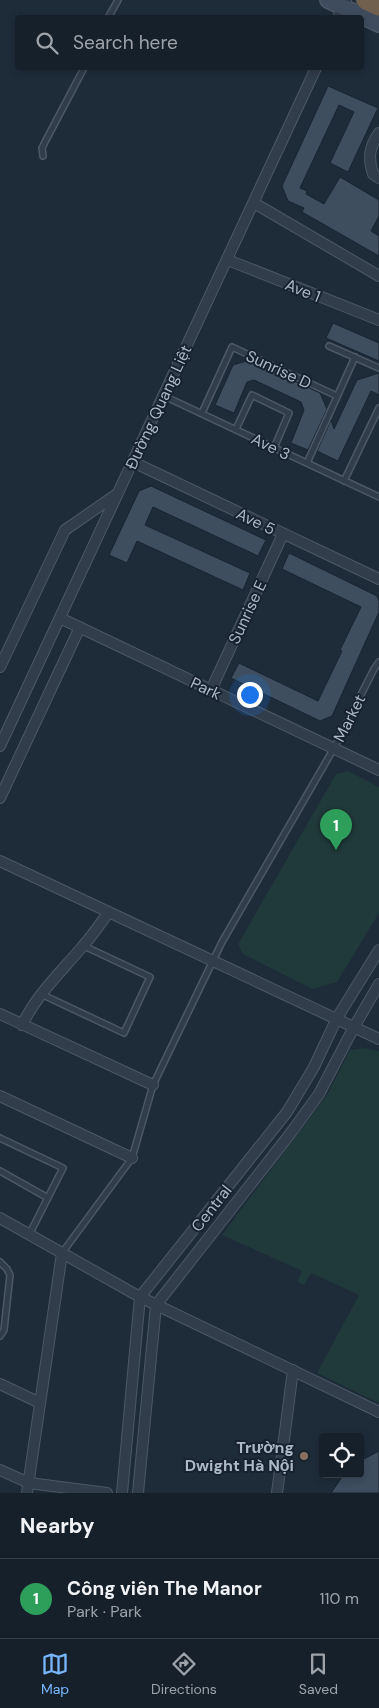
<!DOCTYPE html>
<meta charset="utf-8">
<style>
body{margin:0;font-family:"DM Sans",sans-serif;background:#232d37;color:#f1f3f6}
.controls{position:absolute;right:15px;bottom:15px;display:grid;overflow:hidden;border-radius:5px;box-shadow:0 2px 8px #0003}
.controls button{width:45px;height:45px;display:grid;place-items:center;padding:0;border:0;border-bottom:1px solid #353e47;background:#16202b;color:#f1f3f6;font:25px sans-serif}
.you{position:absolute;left:249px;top:694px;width:18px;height:18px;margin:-12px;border:4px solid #fff;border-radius:50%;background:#1a73e8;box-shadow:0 0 0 8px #1a73e833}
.badge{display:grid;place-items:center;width:32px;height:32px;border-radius:50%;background:#78b6ff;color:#fff;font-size:16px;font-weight:700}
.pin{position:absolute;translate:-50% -41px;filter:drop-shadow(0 1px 2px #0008)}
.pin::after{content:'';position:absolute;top:26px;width:18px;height:15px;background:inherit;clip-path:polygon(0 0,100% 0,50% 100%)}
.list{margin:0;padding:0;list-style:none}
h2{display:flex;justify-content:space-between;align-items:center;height:65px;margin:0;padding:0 20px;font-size:21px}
h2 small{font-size:16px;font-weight:400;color:#9ea3a9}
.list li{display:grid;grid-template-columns:32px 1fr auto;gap:15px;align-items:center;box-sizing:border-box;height:80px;padding:0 20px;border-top:1px solid #353e47}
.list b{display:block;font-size:19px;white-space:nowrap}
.list p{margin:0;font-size:16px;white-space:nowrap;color:#9ea3a9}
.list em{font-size:16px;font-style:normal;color:#9ea3a9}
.icon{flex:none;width:28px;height:28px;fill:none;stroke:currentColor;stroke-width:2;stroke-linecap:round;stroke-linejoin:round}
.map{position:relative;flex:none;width:379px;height:1493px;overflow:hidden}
.search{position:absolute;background:#16202b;box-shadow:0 2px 8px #0003;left:15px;right:15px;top:15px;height:55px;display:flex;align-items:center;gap:12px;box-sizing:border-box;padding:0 18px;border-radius:5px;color:#9ea3a9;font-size:19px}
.sheet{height:145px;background:#16202b}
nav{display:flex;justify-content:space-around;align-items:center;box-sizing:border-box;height:70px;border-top:1px solid #353e47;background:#16202b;font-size:14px;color:#9ea3a9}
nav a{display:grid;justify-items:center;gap:2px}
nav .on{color:#78b6ff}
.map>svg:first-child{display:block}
</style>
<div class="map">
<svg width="379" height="1493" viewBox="0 0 379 1493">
<rect width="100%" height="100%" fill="#1e2b39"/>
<path fill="#20393a" d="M348,771L379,787V913L337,982L312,989L243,954L238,944L336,774Z
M363,1048L379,1051V1403L317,1373L359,1295L311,1273L304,1285L297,1282L302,1271L222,1235L327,1095L350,1050Z"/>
<path fill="#3e4e5f" stroke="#192430" d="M328,86L378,108L348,172L330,163L354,112L339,105L300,188L307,191L306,194L324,204L340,177L379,200V216L371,231L379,236V256L302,212L304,208L288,201L282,186Z
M333,323L379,343V361L326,338Z
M250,360L320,393L327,409L308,450L291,443L304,410L301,402L254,380L247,382L234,413L215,405L233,365Z
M379,373V395L371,391L338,461L317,451L331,420L334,429L357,380Z
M151,486L266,540L258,556L153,507L145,525L250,573L243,590L137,541L127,563L109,555L139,491Z
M289,553L377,596L379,601V612L332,716L320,721L231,678L239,663L318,701L342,651L340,650L361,607L282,569Z
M379,1451V1493H331L344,1474H360V1461Z"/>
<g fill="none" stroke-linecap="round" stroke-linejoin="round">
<g stroke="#4c5865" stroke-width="8">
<path id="lane" d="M108,18L118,0
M43,156L42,148L46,140L84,68
M329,346L379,368
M164,396L379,497
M202,413L232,347L337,396
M236,429L252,395L289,413L274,448
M307,463L355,357
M344,481L379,408
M41,994L124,1033L150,977L84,946
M0,1138L63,1168L29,1235
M0,1171L48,1198
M62,1253L132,1158L153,1085L222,942L334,748L374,669L379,662
M0,1262L7,1269L10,1275L4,1330L0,1336"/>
</g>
<g stroke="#4c5865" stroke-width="12">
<path id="street" d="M338,18L346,0
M379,133C369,147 368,158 373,174L379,178
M254,203L379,276
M228,260L379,320
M133,462L379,579
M60,618L379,770
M0,667L65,530L117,494
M211,690L283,534
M0,746L316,68
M0,798L80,627
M0,861L379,1039
M0,1014L153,1085
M22,1025C37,994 61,972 82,947C92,936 100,924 109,912
M0,1096L132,1158
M0,1218L140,1297L379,1412
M0,1384L40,1403
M0,1470L29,1483L107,1493
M27,1493L62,1253
M122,1493L140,1297L287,1112L314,1067L337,1018L379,950
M138,1493L156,1305L290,1134L319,1094L354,1027L379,984
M277,1493L293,1370"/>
</g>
<g stroke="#4c5865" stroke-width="18">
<path id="secondary" d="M328,0L379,24"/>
</g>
<g stroke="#3c4854" stroke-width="21">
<path id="highway" d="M366,0L379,6"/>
</g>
<use href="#lane" stroke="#313d4a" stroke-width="5"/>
<use href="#street" stroke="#313d4a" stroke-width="10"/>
<use href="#secondary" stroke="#3f4c5d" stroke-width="15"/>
<use href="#highway" stroke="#70604d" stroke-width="19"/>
</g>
<circle fill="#8d6e63" stroke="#17222e" stroke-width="2" cx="304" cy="1456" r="5"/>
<g text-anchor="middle" stroke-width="4" stroke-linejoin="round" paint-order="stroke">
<g font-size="16" fill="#abb8c7" stroke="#17222e">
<text transform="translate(303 290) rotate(22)" y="6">Ave 1</text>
<text transform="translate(279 369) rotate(25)" y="6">Sunrise D</text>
<text transform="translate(158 407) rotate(-65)" y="6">Đường Quang Liệt</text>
<text transform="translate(271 446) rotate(26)" y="6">Ave 3</text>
<text transform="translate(256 521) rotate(26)" y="6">Ave 5</text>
<text transform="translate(247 612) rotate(-65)" y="6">Sunrise E</text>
<text transform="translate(206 688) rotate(25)" y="6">Park</text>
<text transform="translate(349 718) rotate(-63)" y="6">Market</text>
<text transform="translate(211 1208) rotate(-52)" y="6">Central</text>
</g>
<g font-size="16" font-weight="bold" fill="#abb8c7" stroke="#17222e" text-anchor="end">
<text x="294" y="1453">Trường<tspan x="294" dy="18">Dwight Hà Nội</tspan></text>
</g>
</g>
</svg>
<div class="controls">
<button><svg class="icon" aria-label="locate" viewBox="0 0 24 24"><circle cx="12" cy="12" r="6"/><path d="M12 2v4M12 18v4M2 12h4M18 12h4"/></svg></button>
</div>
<div class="you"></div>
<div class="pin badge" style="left:336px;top:850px;background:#2e9e5b">1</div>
<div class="search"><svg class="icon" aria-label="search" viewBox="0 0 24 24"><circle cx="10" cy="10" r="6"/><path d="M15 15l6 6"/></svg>Search here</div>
</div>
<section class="sheet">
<h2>Nearby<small></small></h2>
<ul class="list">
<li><span class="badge" style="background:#2e9e5b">1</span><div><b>Công viên The Manor</b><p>Park · Park</p></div><em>110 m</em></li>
</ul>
</section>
<nav>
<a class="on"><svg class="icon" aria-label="map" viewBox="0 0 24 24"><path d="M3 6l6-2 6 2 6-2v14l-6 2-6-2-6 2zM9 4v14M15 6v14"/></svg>Map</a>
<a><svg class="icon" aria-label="directions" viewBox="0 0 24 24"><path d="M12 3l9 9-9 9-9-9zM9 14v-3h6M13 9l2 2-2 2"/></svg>Directions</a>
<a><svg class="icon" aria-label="saved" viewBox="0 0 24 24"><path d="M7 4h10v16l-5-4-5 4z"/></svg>Saved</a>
</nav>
